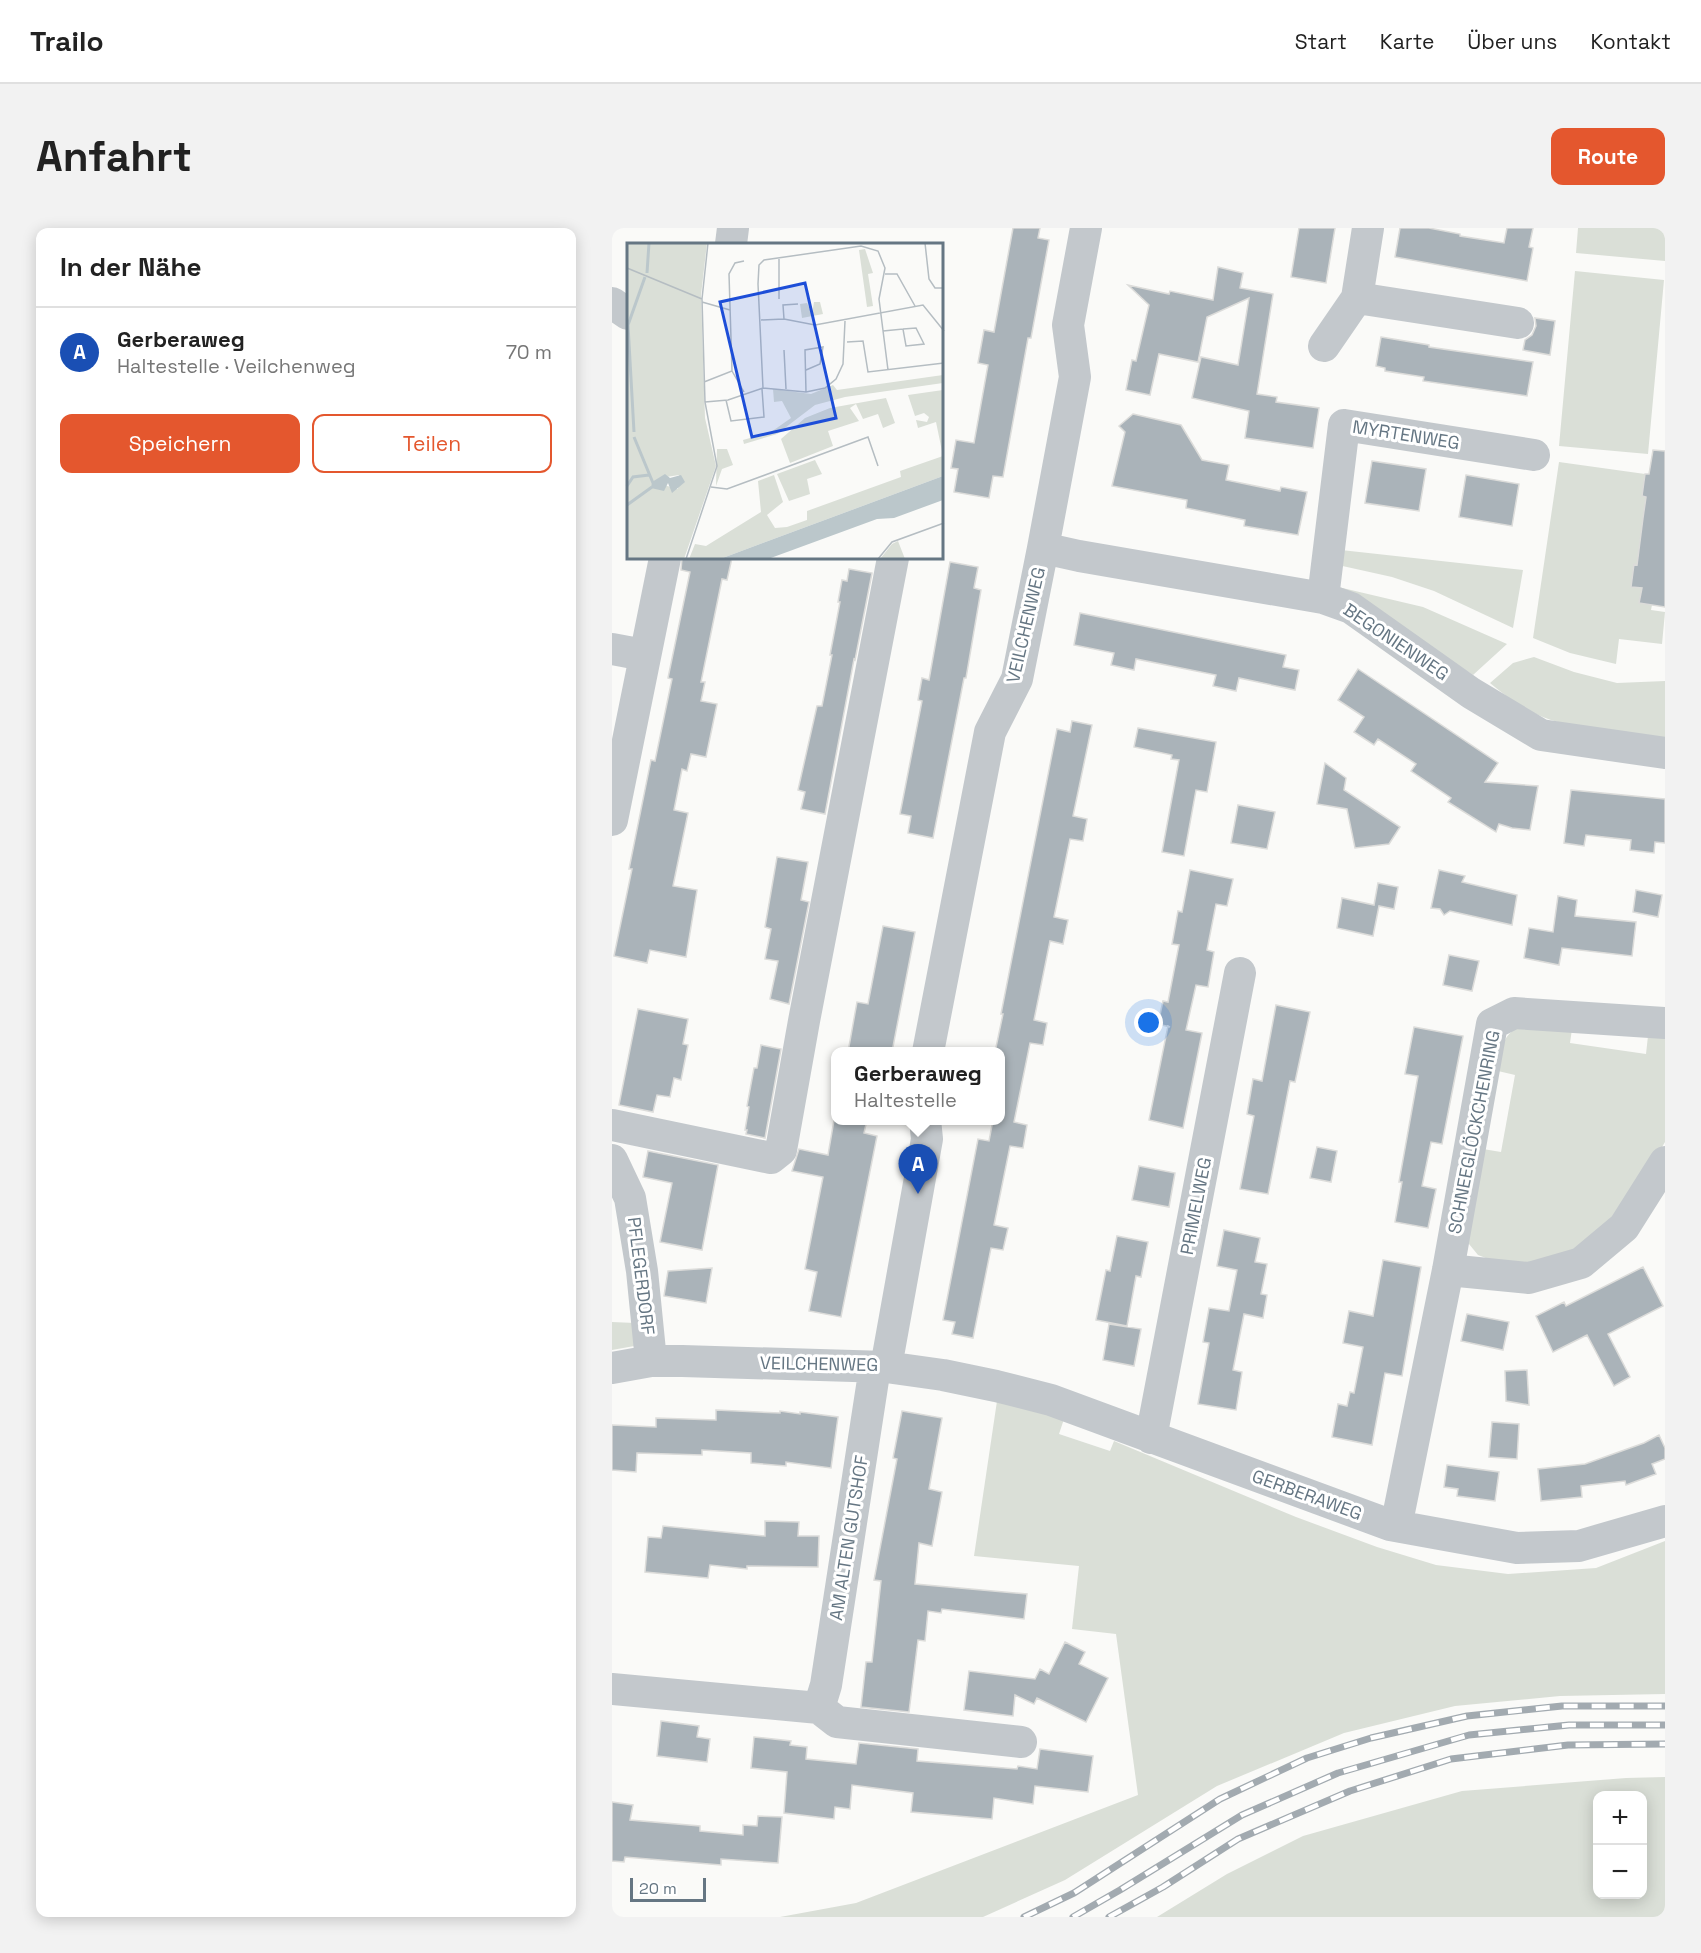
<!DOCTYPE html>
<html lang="de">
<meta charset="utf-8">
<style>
body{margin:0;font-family:"Space Grotesk",sans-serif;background:#f2f2f2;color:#222}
.controls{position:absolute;right:18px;bottom:18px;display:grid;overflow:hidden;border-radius:12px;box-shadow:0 3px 15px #0003}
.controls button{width:54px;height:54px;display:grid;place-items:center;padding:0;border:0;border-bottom:2px solid #e0e0e0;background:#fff;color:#222;font:30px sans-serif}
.scale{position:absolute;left:18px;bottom:15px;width:76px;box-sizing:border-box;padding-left:6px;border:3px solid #657683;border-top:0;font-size:16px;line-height:21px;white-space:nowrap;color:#657683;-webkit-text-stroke:4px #fff;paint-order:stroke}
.you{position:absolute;left:537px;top:795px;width:21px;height:21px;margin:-15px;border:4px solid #fff;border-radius:50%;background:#1a73e8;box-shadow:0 0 0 9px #1a73e833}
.badge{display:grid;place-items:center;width:39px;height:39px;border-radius:50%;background:#e4572e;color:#fff;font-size:20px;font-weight:700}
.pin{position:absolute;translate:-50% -50px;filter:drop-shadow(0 2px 3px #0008)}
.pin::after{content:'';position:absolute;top:32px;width:21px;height:18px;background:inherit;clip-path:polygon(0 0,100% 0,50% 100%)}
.popup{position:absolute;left:219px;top:819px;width:174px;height:78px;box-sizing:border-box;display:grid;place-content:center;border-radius:12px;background:#fff;filter:drop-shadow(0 2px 4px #0005);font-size:20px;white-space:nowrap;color:#767676}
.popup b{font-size:22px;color:#222}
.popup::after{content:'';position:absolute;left:50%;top:100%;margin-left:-12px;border:12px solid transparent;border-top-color:#fff}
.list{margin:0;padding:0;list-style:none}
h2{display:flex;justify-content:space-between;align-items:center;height:78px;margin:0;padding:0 24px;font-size:26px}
h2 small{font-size:20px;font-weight:400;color:#767676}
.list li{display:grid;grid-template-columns:39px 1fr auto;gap:18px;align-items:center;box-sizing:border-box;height:90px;padding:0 24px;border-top:2px solid #e0e0e0}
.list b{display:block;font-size:22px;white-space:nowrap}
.list p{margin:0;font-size:20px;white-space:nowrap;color:#767676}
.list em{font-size:20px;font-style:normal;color:#767676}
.actions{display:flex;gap:12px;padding:18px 24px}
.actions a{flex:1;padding:14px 0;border:2px solid #e4572e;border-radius:12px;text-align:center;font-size:21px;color:#e4572e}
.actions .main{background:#e4572e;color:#fff}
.map{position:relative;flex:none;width:1053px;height:1689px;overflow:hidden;border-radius:12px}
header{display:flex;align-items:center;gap:36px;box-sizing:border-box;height:84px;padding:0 30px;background:#fff;border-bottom:2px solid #e0e0e0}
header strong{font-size:28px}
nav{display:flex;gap:33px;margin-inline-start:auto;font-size:21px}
.intro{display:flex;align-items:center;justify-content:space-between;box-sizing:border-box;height:144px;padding:0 36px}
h1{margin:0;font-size:42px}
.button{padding:15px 27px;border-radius:12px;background:#e4572e;color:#fff;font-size:21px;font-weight:700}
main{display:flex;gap:36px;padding:0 36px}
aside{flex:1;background:#fff;border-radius:12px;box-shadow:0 3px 15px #0003}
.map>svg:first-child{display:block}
</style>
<header>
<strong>Trailo</strong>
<nav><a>Start</a><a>Karte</a><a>Über uns</a><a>Kontakt</a></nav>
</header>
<div class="intro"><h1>Anfahrt</h1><a class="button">Route</a></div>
<main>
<aside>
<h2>In der Nähe<small></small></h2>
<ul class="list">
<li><span class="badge" style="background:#1a4fb4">A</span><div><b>Gerberaweg</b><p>Haltestelle · Veilchenweg</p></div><em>70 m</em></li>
</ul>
<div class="actions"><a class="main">Speichern</a><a>Teilen</a></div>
</aside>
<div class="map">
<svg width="1053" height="1689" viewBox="0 0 1053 1689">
<rect width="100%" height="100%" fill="#fafaf8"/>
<path fill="#dadfd7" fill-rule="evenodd" d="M966,0H1053V33L964,25Z
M963,43L1052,52L1036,226L947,218Z
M947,234L1033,246L1030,268L1034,269L1025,337H1022L1019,358L1030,360L1027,375L1040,377L1039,382L1053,384L1050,416L1007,411L1004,436L958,425L921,410Z
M729,322L911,342L901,400L822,363L780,349L726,337Z
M722,358L811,379L895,416L861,447Z
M922,429L962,444L1005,455L1053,453V511C1014,505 960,503 924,486C907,478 892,467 878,455L901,435Z
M911,796L960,801L958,815L1034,826L1036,808H1053V914L1024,964L972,1020L932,1035L884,1034L866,1027L857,1016V1002L871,921L889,924L903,847L886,843C891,819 888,808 911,796Z
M0,1094L23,1095L28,1117L0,1122Z
M385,1173L452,1191L447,1206L498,1223L502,1213L684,1289L765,1319L824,1337L896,1346L984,1340L1053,1313V1466L948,1468L843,1478L732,1505L605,1558L453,1652L371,1689H168L244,1675L526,1567L504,1406L460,1401L467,1338L362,1328Z
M1053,1549V1689H545L615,1646L691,1608L850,1563L1014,1550ZM986,1568H1030V1666H986Z"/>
<path fill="#aab3b9" stroke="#dcdcda" stroke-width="1.5" d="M401,0H428L426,10L437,12L419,110H416L391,249L381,248L377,270L342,264L346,241L339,240L344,212L362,215L376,137L366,135L372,102L382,104Z
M687,0H723L714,55L679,49Z
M788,0H817L848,6V8L892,15L895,0H921L917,19L921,20L915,53L783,29Z
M606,39L631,45L628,60L661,66L645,166L665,169L664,174L707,180L701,220L633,210L637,183L580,170L589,129L626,137L637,70L595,89L586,134L547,126L538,167L514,162L520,132L524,133L537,77L516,57L557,66L558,63L601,72Z
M923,90L943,93L938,127L911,122L913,112L920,107L924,98Z
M769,109L817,117V119L921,134L915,168L811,153L812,149L773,143V140L764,138Z
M521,186L569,197L590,232L617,237L614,252L668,263L669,259L695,264L686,307L632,298L633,292L574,280L575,272L500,258L513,204L507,198Z
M1041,222L1053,223V379L1027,375L1030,360L1019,359L1022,336L1025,337L1031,290L1034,269L1030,268L1033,246H1037Z
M760,233L814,241L807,283L753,275Z
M854,247L907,256L900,298L847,289Z
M70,330H120L115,352L110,351L89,454H93L89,473L105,476L94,529L79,526L75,543L70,541L62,582L76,585L61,658L85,662L74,729L38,722L35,735L2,728L20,641H17L39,532L43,533L60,451L56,450L78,344L69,342Z
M338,334L366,339L362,360L369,362L354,450H352L321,610L296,605L299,588L288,586L310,473L306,472L310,450L317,452Z
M237,341L260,345L243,432L242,431L213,586L189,581L193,564L186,562L205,478H210L220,427H218L228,374H226L230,352L235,353Z
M468,385L674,427L671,439L687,442L683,462L627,450L624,463L601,458L604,447L524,431L522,442L499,437L502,425L462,417Z
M746,441L886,535L873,554L926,558L918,602L900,600L887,596L884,604L836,574L839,570L799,543L804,536L766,511L762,517L742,504L752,489L726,472Z
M460,493L480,497L461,588L475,591L471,613L458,611L442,689L456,692L451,716L438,713L422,792L435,795L431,817L418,815L402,894L415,897L411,920L398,918L382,997L396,1000L391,1022L379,1020L361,1110L340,1106L343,1094L331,1092L366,911L377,913L381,892H388V824H383L391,786H389L445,501L458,504Z
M526,500L604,514L595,564L584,562L572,628L550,624L567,532L559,531L560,527L522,519Z
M713,535L734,550L732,562L788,599L777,616L743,620L735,581L705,576Z
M959,562L1053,571V615L1043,614L1042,625L1018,622L1019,612L974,607L972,618L952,615Z
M626,577L663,584L655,621L619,615Z
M165,629L196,634L189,672L197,674L177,776L158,771L166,733L153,731L159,701L153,699Z
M578,642L621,651L615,678L604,676L595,722L602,724L596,759L584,757L574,802L590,805L571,900L537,892L556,798L558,799L546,796L551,773L556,774L567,717L560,716L566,683L570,684Z
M827,642L853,648L850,654L905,667L900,697L838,683L832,687L828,681L819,680Z
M766,655L786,659L782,681L767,678L761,708L725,700L730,670L762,677Z
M1024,662L1050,667L1046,689L1021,684Z
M946,668L965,672L963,688L1024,694L1020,728L950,720L947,737L912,730L917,700L941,704Z
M271,698L303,704L280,824H236L245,774L256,776Z
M837,727L867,733L860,763L831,757Z
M664,777L698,784L683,854L678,853L656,966L628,961L642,888L635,886L641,851L650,853Z
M26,781L76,791L71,816L76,817L69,852L62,850L58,869L45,867L41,884L7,877Z
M802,799L851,808L830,916L819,914L810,958L824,961L816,1000L783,994L790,954H787L806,848L793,846Z
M149,817L169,821L153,910L134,906L135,902H133L137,879L135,878L142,840H145Z
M222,892H255L252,905L265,908L229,1089L197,1083L205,1044L193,1041L211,949L180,943L187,921L216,927Z
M705,919L725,923L719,954L698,950Z
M36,923L106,937L90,1022L48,1014L60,955L31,949Z
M527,938L563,945L557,979L520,972Z
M612,1002L648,1010L643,1034L655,1036L649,1066L655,1067L651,1090L632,1086L621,1142L630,1144L624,1182L586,1176L597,1115L591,1114L597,1080L617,1083L625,1042L605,1038Z
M505,1008L536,1014L529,1049L524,1048L515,1098L484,1092L494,1042L498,1043Z
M771,1032L809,1039L790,1148L773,1145L760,1217L720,1209L726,1176L735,1178L738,1164L742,1165L751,1119L731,1115L737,1083L761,1088Z
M1031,1039L1051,1078L996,1106L1018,1149L1002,1158L975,1107L941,1124L924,1088L952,1074L954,1078Z
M100,1040L94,1075L52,1068L56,1043Z
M855,1086L897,1094L891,1122L849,1113Z
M497,1096L529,1101L522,1138L491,1132Z
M915,1142L917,1177L894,1173L893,1143Z
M104,1182L168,1185V1183L188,1186V1184L226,1189L219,1240L174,1234V1238L139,1235V1225L90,1222V1227L25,1225L24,1244L0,1242V1197L44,1199V1190L104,1192Z
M290,1183L330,1190L317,1261L330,1264L320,1318L307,1315L303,1356L415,1366L412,1391L330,1381L329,1385L316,1383L313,1413L306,1412L297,1484L249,1479L254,1434H260L269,1353L262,1352L285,1231L281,1230Z
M880,1194L907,1196L905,1231L877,1229Z
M1047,1207L1053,1220V1231L1040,1236L1044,1246L1014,1257L1013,1253L969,1258L970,1269L929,1273L926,1241L973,1236L1032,1215Z
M835,1237L887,1244L883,1273L845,1268L846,1261L832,1259Z
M153,1293L187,1294L186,1308H207L206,1339L135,1338V1341L98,1337L96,1350L33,1344L36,1309L49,1310L51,1298L153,1308Z
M453,1414L473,1424L467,1436L496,1450L474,1494L425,1470L422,1476L403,1467L401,1488L352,1482L357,1443L423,1451L428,1441L437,1446Z
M49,1493L87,1498L85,1509L98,1511L95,1534L45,1528Z
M142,1509L179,1513L178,1517L195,1519L194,1531L244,1536L247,1515L306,1521L305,1533L405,1541L406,1538L425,1541L428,1521L481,1528L476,1564L423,1558L421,1576L382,1570L380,1591L299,1584L301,1565L240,1557L238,1581L223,1579L222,1591L172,1585L175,1544L139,1540Z
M0,1574L21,1577L18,1592L88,1598V1603L131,1607V1597L145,1598L146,1588L170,1589L166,1635L109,1631V1637L13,1629L12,1634L0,1633Z"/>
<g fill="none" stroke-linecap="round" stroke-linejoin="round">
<path stroke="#c3c8cc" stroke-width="32" d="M119,16L121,0
M745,70L906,95
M0,75L16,86
M712,118L745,70L756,0
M431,320L467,328L711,370L739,380L859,465L929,507L1053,525
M711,370L732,197L922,227
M0,421L32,427
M0,592L53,330
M316,824L378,504L405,451L431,320L463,149L456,97L474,0
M0,897L159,930L169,922L192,793L281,330
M0,932L18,970L30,1043L39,1133
M836,1042L917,1050L969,1035L1012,999L1053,934
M274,1139L315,911L313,892
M0,1140L39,1133H70L274,1139L331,1147L384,1158L439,1172L778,1297L905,1320L967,1318L1053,1293
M539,1210L628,745
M778,1297L787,1284L836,1042L880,796L902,785L1053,795
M0,1461L207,1480L214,1457L263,1139
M207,1480L225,1494L409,1514"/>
<g stroke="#a2aab0" stroke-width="7">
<path id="rail" d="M412,1689L462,1665L608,1571L695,1530L759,1510L855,1488L950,1478H1053
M461,1689L508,1662L630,1587L726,1545L857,1507L957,1497H1053
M497,1689L551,1659L626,1611L738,1563L839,1531L956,1517L1053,1516"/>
</g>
<use href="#rail" stroke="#fff" stroke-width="4.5" stroke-dasharray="14" stroke-linecap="butt"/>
</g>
<g text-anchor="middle" stroke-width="6" stroke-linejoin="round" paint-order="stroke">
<g font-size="18" fill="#657683" stroke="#fff">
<text transform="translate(794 207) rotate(9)" y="6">MYRTENWEG</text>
<text transform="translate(414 397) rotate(-77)" y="6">VEILCHENWEG</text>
<text transform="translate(784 414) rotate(34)" y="6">BEGONIENWEG</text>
<text transform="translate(862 904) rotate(-79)" y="6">SCHNEEGLÖCKCHENRING</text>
<text transform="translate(584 978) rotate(-79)" y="6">PRIMELWEG</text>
<text transform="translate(29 1048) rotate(83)" y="6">PFLEGERDORF</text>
<text transform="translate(207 1136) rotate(1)" y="6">VEILCHENWEG</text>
<text transform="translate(695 1267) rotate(20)" y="6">GERBERAWEG</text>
<text transform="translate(237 1310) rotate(-81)" y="6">AM ALTEN GUTSHOF</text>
</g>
</g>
<g transform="translate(15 15)">
<rect width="316" height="316" fill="#fafaf8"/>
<path d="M0,0H80L74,52L78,175L89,223L57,316H0ZM52,232L51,246L26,239L33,235ZM238,6L246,30L241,31L246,63L240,64L232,7ZM187,59H193L196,71L175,75L173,61L180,60L185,71ZM316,132V140L218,154L188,162L150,191L117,201L116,197L144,189L164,175L155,158L147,159L146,146L184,151L206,142L210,147ZM316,147V233L93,316H62L68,301L79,303L134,269L131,238L147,232L156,259L140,272L148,285L160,284L180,277V268L274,234L273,228L316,213L309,179L291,185L289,177L300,179L302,174L297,170L288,173L281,152ZM259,155L268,180L256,185L251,171L236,176L229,161L223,165L232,178L201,188L206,203L163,220L154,196L178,175L203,165ZM90,206H100L106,222L95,226L89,243ZM188,217L195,231L180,236L183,251L162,258L150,231ZM271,298L278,316H253L265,301Z" fill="#dadfd7" fill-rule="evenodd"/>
<path d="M38,231L43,235L54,232L58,239L45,250L41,240L37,248L24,245L25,239ZM316,233V257L267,275L250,276L141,316H93Z" fill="#bbc7cb"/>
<path fill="none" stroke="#bbc7cb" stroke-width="3" d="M20,30L22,0M7,189L1,82L18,34M7,194L26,240M0,243L6,234L22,232M0,262L25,244"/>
<path fill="none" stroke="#b5bdc2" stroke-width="1.5" d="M298,0L302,36L308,45H317M152,16V56M0,25L75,56M258,31H270L288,63M75,59L103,67M157,76L156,62L171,61M134,77L157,76L188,82L296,62L317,88M256,88L276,86L279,103L297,101L289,85L276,86M220,99L236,98L241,129L317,120M157,107L159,146M179,127L193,121L196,104L178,107L179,149M105,128L117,149M77,139L105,128L102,31L108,20L117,18M136,145L131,41L132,22L137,17L234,3L251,8L258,25L252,56L261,127M99,157L104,178L137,174L135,146M78,159L101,157L136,145L179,149L198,145L209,136L216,121L218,78M84,244L100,246L241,194L251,223M59,316L90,223L78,159L75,56L81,0M251,316L265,299L317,280"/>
<path fill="#1d4ed8" fill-opacity="0.15" stroke="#1d4ed8" stroke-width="3" d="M178,40L209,175L125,194L93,59Z"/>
<rect width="316" height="316" fill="none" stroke="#657683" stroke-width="3"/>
</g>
</svg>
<div class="controls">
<button>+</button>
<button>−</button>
</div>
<div class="scale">20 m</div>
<div class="you"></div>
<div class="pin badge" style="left:306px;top:966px;background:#1a4fb4">A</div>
<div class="popup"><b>Gerberaweg</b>Haltestelle</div>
</div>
</main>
